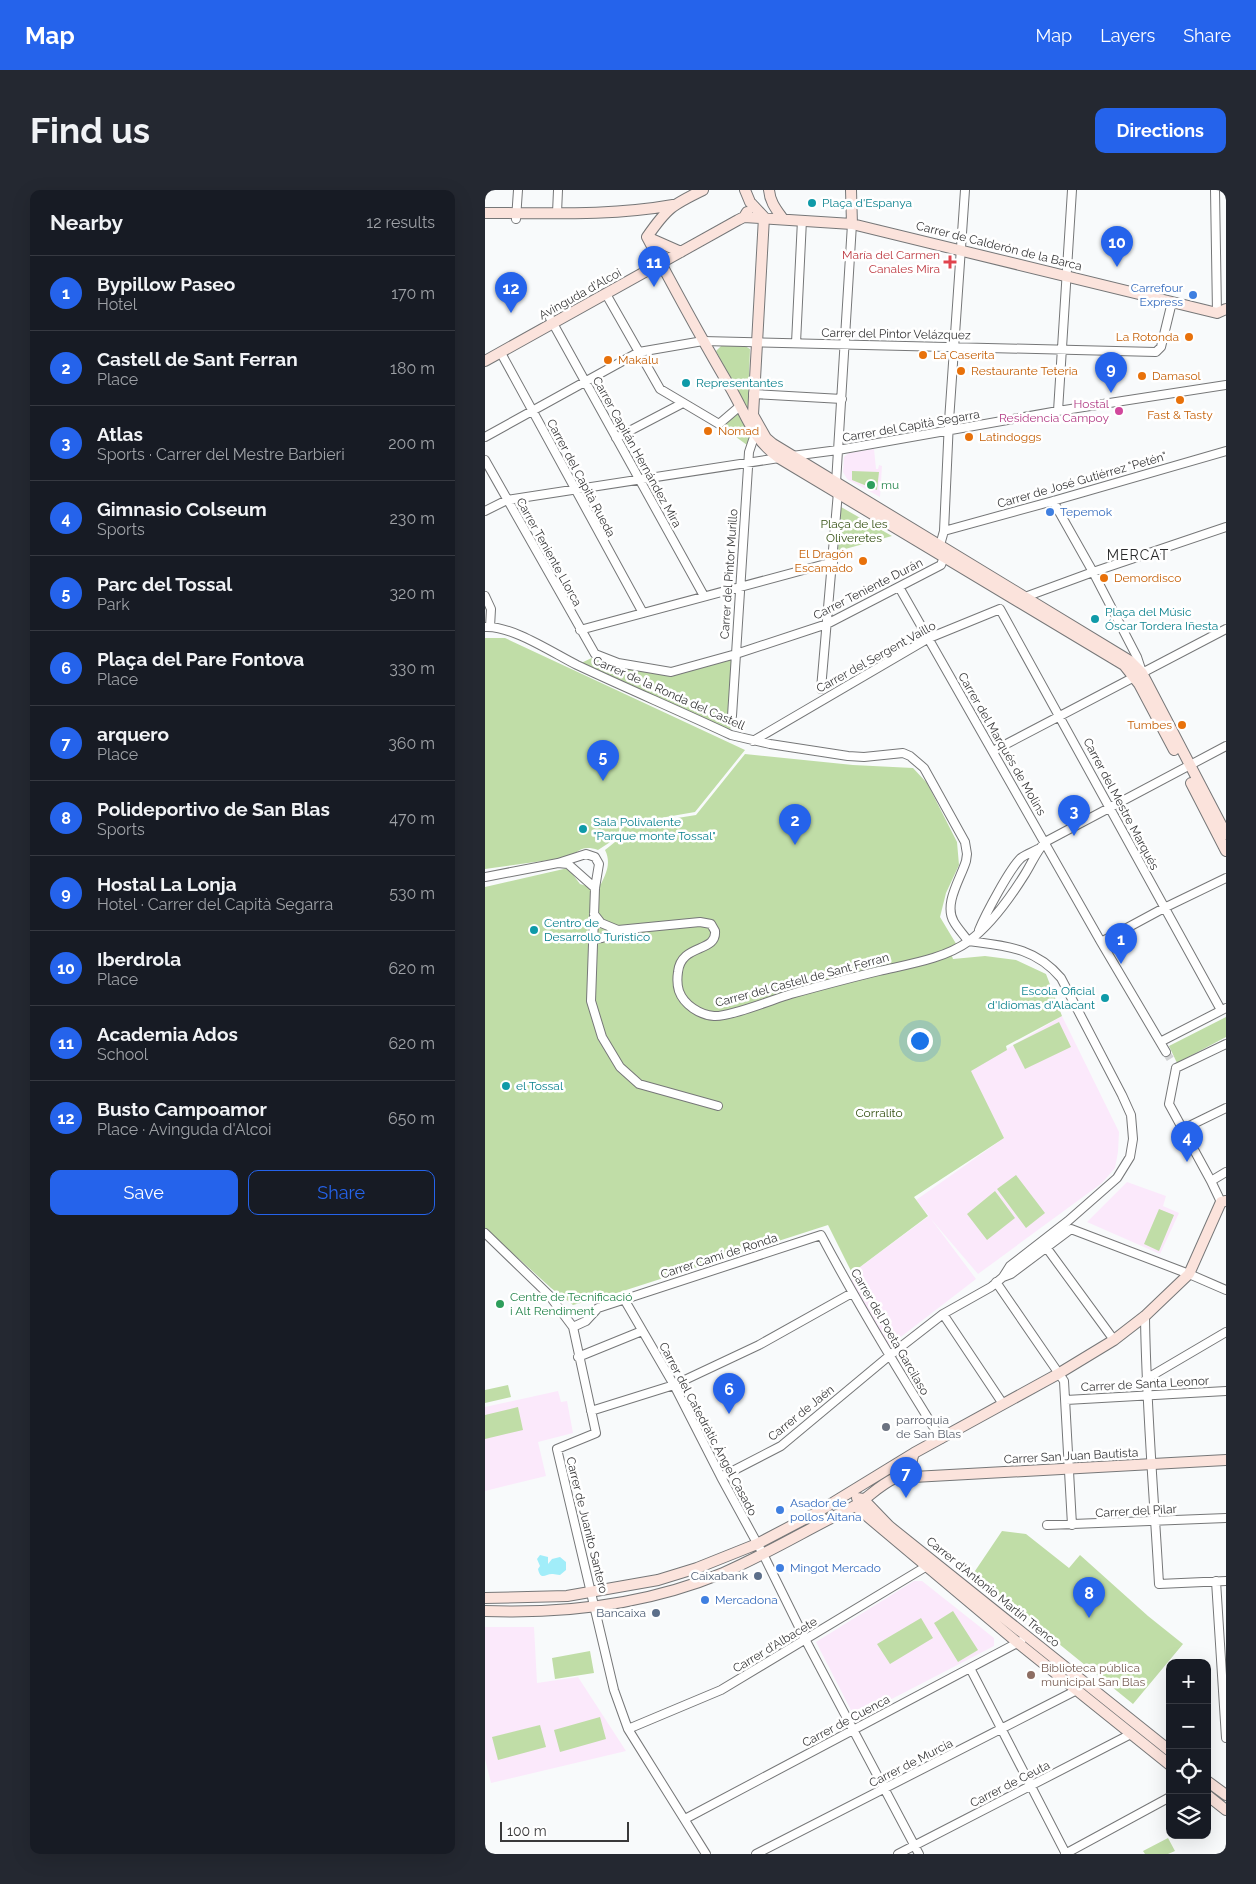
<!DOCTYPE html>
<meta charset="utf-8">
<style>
body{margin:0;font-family:Raleway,sans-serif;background:#242831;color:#f1f3f6}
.controls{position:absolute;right:15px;bottom:15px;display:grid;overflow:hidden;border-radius:10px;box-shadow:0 5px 20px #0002}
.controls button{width:45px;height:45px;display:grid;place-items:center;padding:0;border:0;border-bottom:1px solid #363941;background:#171b24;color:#f1f3f6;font:25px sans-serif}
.scale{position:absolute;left:15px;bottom:12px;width:129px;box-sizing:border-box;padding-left:5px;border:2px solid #39393a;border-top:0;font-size:14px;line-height:18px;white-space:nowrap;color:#39393a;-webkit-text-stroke:4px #fff;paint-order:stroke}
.you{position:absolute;left:434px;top:850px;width:18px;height:18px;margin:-12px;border:4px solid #fff;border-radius:50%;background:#1a73e8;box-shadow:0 0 0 8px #1a73e833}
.badge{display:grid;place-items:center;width:32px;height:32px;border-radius:50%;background:#2563eb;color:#fff;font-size:16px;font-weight:700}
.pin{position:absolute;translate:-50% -41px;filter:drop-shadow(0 1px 2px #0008)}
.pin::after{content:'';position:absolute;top:26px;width:18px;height:15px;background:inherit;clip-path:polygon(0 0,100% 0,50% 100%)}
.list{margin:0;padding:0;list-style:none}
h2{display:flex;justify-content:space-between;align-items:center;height:65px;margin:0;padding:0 20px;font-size:21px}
h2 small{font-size:16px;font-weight:400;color:#9ea1a6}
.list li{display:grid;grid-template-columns:32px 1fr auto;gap:15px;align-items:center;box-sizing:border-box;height:75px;padding:0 20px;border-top:1px solid #363941}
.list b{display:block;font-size:19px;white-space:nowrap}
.list p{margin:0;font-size:16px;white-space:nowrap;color:#9ea1a6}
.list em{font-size:16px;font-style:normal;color:#9ea1a6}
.actions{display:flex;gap:10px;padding:15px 20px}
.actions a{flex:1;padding:11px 0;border:1px solid #2563eb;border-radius:10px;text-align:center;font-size:18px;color:#2563eb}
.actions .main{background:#2563eb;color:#fff}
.icon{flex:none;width:28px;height:28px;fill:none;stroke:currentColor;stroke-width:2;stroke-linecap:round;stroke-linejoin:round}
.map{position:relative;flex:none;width:741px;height:1664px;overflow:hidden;border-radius:10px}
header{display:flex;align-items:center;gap:30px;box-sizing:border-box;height:70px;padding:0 25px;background:#2563eb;color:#fff}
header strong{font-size:24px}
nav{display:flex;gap:28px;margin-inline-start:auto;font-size:18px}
.intro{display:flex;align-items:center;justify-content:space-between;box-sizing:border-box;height:120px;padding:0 30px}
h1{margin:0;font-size:35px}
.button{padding:12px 22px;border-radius:10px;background:#2563eb;color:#fff;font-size:18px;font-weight:700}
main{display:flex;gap:30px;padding:0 30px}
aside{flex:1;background:#171b24;border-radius:10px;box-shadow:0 5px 20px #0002}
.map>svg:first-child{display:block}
</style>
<header>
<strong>Map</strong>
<nav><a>Map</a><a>Layers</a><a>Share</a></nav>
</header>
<div class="intro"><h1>Find us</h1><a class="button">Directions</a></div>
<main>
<aside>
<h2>Nearby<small>12 results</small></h2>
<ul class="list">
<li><span class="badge">1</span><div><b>Bypillow Paseo</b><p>Hotel</p></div><em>170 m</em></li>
<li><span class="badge">2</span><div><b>Castell de Sant Ferran</b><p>Place</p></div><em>180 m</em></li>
<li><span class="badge">3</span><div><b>Atlas</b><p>Sports · Carrer del Mestre Barbieri</p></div><em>200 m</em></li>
<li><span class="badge">4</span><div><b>Gimnasio Colseum</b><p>Sports</p></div><em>230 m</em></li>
<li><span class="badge">5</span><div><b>Parc del Tossal</b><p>Park</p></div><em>320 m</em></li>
<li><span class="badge">6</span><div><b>Plaça del Pare Fontova</b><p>Place</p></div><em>330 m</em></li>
<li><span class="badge">7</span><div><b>arquero</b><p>Place</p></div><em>360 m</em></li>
<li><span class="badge">8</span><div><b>Polideportivo de San Blas</b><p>Sports</p></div><em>470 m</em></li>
<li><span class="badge">9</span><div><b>Hostal La Lonja</b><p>Hotel · Carrer del Capità Segarra</p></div><em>530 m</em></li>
<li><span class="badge">10</span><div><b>Iberdrola</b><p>Place</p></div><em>620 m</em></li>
<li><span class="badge">11</span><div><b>Academia Ados</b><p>School</p></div><em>620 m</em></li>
<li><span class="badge">12</span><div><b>Busto Campoamor</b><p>Place · Avinguda d'Alcoi</p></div><em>650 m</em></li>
</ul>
<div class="actions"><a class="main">Save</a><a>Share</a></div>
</aside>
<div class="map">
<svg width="741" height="1664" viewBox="0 0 741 1664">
<rect width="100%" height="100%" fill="#f8fafb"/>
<path fill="#fbe9fb" d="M389,259L391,279H393L394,275L397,276L395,307L362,289L358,282L359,267L364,263Z
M577,826L634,942L633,962L630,978L617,993L493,1084L446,1029L491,1089L404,1156L366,1091L370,1088L367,1083L444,1026L431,1010L519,948L485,881Z
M642,992L681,1006L678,1016L694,1023L675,1064L602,1032Z
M73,1201L76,1212L82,1211L88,1243L53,1252L61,1286L0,1301V1217Z
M429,1391H437L509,1448V1456L370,1528L331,1452Z
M0,1437H49L52,1493L93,1487L141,1561L6,1593L0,1569Z"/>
<path fill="#c0dda7" d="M237,155L260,156L265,159L263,217L261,218L231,161Z
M253,220L265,245L262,255L236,236Z
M367,281L394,282L392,300L367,290Z
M356,317L407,346L353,361Z
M0,448H20L260,560L210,622L135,635L133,647L113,660C101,656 95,658 86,667L0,679Z
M117,463L133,473L186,482L251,464L245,544L92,475Z
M260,564L368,575L428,578L442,593L472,652L474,675L461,703L455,727L473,757L465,761L468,769L500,766L531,770L561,784L577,826L521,856L522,860L486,881L519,948L429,1007L443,1026L367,1083L343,1035L135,1102L88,1115L66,1098L0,1038V697L83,678L95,694L105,697L116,694C122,682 126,672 120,660L135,648L137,637L211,625Z
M741,827V847L692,873L684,856Z
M574,832L586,857L540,879L528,855Z
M531,985L560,1023L541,1038L512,999Z
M510,1001L530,1028L502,1050L482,1024Z
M674,1019L689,1025L674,1061L659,1054Z
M23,1195L26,1207L0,1213V1200Z
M33,1217L38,1240L0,1249V1225Z
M517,1341L541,1344L584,1378L595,1365L663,1426L698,1454L648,1514L488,1384Z
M468,1421L493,1460L473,1472L449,1433Z
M436,1428L448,1448L405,1474L392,1454Z
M105,1461L109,1483L70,1489L67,1468Z
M115,1527L121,1549L75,1562L69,1540Z
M55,1535L61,1557L13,1570L7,1547Z
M683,1648L690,1661L683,1664H660L658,1661Z"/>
<path fill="#a1edf9" d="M55,1365L63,1367V1374L67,1369L75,1367L81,1372V1380L75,1385C72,1385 70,1384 68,1384C61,1383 56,1392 53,1379L55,1376L52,1369Z"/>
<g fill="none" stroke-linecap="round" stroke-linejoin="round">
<path stroke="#d2d3d4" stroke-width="8" stroke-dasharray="8 4" stroke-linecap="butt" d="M681,862L686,870"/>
<g stroke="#767778" stroke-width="10">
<path id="street" d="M730,0L732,123
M72,23L73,0
M31,29L33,0
M121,104L175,199L234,234L255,216
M65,128L219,406
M311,153L317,30
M16,163L158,423
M268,204L357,209
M573,221L587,0
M0,247L154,162L218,151L671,162L676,157L687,112
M131,248L198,213
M307,266L353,260L573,221L741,195
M0,270L110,464L133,473L186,482L251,464L342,434L456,375L459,367L455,355L459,341L464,231L480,0
M351,293L367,34
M568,311L608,382L652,467L657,482
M0,321L22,310L294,268
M459,341L568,311L741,261
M414,397L616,752L681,862
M0,406L6,419L5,437
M536,406L540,407L608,382L741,337
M515,419L736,820
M0,437C26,435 68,463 92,475C143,499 195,521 246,545L285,554L363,566L379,567L418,563L425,566L439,578L480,652L482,664L481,671C476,688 458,714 469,732C473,739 479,745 483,751
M95,440L348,372
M336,499L353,302
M247,526L264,262L270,244
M268,551L444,448L515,419
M508,561L741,439
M73,673L83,674L110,698
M0,687L73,673L101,664L110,667L114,674L110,698L106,811L117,847L135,877L154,894L233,916
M109,724L116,733L133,740
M494,740C500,725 525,678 536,668C541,664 548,662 553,659
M108,749L117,748L133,740L215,732L226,734L230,741C232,763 196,753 193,782C192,789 192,795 194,801C199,815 215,825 229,826C245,827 289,809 306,804C335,796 365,788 394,781C424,774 459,769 484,751C507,734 525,708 540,684C547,673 551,662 560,652L741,556
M616,752L679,718L741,688
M675,852L741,818
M691,878L684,914L726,991L736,1012
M691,878L741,854
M698,939L741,918
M726,991L741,982
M0,1043L64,1105L88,1137L111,1243L72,1259L129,1500L143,1539L221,1664
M561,1057L629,1150
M518,1087L526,1084L586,1039L704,1084L741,1100
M511,1092L579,1191L587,1335
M139,1109L189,1195L236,1287L278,1364L320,1449L434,1664
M458,1124L518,1214
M660,1126C661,1215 669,1305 674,1394L741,1391
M88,1137L101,1131L113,1118L336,1045C373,1115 414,1182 456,1249
M93,1167L157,1141
M661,1189L741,1142
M581,1210L741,1201
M106,1221L189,1195L274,1155L367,1103
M236,1287L296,1256L404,1166L458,1124L506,1097L518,1087L525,1076L583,1031L632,988L645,967L648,949L646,925L637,905L576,788C550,757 520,756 483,751
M562,1335L741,1328
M731,1391L741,1548
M485,1478L581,1664
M143,1539L236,1500L442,1376
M200,1629L536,1451
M271,1664L592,1500
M413,1664L646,1544
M580,1664L685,1607"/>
</g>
<g stroke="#767778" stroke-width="12">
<path id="secondary" d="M260,0L265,12L279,27L268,225L281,248L288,254L645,471L657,483L741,644
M284,0C285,12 291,19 298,29
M366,0L367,34
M0,23C62,23 127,26 188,15
M259,27L367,34L732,123L741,119
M162,47C189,98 216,148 245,197C262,226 266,247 294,268L639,475L654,494L689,560
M162,47C182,18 187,15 218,0
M162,47L196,62
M0,171L253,30L259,27L262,22
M706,593L741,661
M429,1263C425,1273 426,1279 432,1287
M372,1308L378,1309L404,1336L685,1561
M370,1316L533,1453L685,1575
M0,1408L82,1406L173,1390L212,1378L272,1354L331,1323L429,1263L573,1184L629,1150L660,1126L704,1084L736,1012L741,1011
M0,1421C80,1424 163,1414 238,1383C282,1364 323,1339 366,1318C382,1310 392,1296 410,1288L741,1270
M722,1591L741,1605
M722,1605L741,1620"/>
</g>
<use href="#street" stroke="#fff" stroke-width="8"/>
<use href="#secondary" stroke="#fbe3dc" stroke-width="10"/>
</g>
<g fill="#0f9aa8" stroke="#fff" stroke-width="2">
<circle cx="327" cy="13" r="5"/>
<circle cx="201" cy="193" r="5"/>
<circle cx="610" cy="429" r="5"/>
<circle cx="98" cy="639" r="5"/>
<circle cx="49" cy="740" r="5"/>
<circle cx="620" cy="808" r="5"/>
<circle cx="21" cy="896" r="5"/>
</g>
<path fill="#e0444e" stroke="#fff" stroke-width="2" d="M462.5 64.5h5v5h5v5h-5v5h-5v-5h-5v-5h5z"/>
<g fill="#3f7fe0" stroke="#fff" stroke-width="2">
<circle cx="708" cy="105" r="5"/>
<circle cx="565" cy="322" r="5"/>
<circle cx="295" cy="1320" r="5"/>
<circle cx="295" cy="1378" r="5"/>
<circle cx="220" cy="1410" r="5"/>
</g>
<g fill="#e8710a" stroke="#fff" stroke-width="2">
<circle cx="704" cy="147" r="5"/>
<circle cx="438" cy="165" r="5"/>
<circle cx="123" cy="170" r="5"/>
<circle cx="476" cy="181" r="5"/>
<circle cx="657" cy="186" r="5"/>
<circle cx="695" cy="210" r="5"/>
<circle cx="223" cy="241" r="5"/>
<circle cx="484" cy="247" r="5"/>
<circle cx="378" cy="371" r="5"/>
<circle cx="619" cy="388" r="5"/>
<circle cx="697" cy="535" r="5"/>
</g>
<circle fill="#d1479c" stroke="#fff" stroke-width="2" cx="634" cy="221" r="5"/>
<g fill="#2e9e5b" stroke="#fff" stroke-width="2">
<circle cx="386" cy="295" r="5"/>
<circle cx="15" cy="1114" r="5"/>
</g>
<circle fill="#6b7280" stroke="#fff" stroke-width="2" cx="401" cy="1237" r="5"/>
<g fill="#5c6f8a" stroke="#fff" stroke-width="2">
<circle cx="273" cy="1386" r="5"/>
<circle cx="171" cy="1423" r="5"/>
</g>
<circle fill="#8d6e63" stroke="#fff" stroke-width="2" cx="546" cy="1485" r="5"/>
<g text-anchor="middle" stroke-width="5" stroke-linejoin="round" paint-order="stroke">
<g font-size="12" fill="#0d838f" stroke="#fff" text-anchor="start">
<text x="337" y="17">Plaça d'Espanya</text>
<text x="211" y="197">Representantes</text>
<text x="620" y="426">Plaça del Músic<tspan x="620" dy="14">Óscar Tordera Iñesta</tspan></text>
<text x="108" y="636">Sala Polivalente<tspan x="108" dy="14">"Parque monte Tossal"</tspan></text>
<text x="59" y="737">Centro de<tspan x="59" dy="14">Desarrollo Turístico</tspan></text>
<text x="610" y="805" text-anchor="end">Escola Oficial<tspan x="610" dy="14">d'Idiomas d'Alacant</tspan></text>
<text x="31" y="900">el Tossal</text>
</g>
<g font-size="12" fill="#39393a" stroke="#fff">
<text transform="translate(514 56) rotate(14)" y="4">Carrer de Calderón de la Barca</text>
<text transform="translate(95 104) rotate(-29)" y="4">Avinguda d'Alcoi</text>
<text transform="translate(411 144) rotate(1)" y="4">Carrer del Pintor Velázquez</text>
<text transform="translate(426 236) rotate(-10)" y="4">Carrer del Capità Segarra</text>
<text transform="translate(152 262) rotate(61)" y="4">Carrer Capitán Hernández Mira</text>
<text transform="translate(96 288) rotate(62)" y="4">Carrer del Capità Rueda</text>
<text transform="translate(597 290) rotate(-16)" y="4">Carrer de José Gutiérrez "Petén"</text>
<text transform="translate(64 362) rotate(61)" y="4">Carrer Teniente Llorca</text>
<text transform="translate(244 384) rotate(-86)" y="4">Carrer del Pintor Murillo</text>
<text transform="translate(383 399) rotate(-27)" y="4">Carrer Teniente Durán</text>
<text transform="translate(391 467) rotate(-29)" y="4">Carrer del Sergent Vaillo</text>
<text transform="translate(184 503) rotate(24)" y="4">Carrer de la Ronda del Castell</text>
<text transform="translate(517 554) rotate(60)" y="4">Carrer del Marqués de Molins</text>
<text transform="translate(636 614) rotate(62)" y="4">Carrer del Mestre Marqués</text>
<text transform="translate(317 790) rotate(-15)" y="4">Carrer del Castell de Sant Ferran</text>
<text transform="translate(234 1066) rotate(-18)" y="4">Carrer Camí de Ronda</text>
<text transform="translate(405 1142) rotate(60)" y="4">Carrer del Poeta Garcilaso</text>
<text transform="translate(660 1194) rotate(-3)" y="4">Carrer de Santa Leonor</text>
<text transform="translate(316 1223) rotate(-39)" y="4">Carrer de Jaén</text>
<text transform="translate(223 1239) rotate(62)" y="4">Carrer del Catedràtic Ángel Casado</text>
<text transform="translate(586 1266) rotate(-3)" y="4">Carrer San Juan Bautista</text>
<text transform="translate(651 1321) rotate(-3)" y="4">Carrer del Pilar</text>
<text transform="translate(102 1335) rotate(76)" y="4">Carrer de Juanito Santero</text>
<text transform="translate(508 1402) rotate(39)" y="4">Carrer d'Antonio Martín Trenco</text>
<text transform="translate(290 1455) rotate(-31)" y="4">Carrer d'Albacete</text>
<text transform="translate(361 1531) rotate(-28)" y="4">Carrer de Cuenca</text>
<text transform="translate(426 1573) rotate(-27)" y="4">Carrer de Murcia</text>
<text transform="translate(525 1594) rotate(-27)" y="4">Carrer de Ceuta</text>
</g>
<g font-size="12" fill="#be3a42" stroke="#fff" text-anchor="end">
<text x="455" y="69">María del Carmen<tspan x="455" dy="14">Canales Mira</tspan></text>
</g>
<g font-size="12" fill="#366cbe" stroke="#fff" text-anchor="start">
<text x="698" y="102" text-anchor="end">Carrefour<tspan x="698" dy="14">Express</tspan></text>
<text x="575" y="326">Tepemok</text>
<text x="305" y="1317">Asador de<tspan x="305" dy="14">pollos Aitana</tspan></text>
<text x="305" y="1382">Mingot Mercado</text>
<text x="230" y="1414">Mercadona</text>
</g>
<g font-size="12" fill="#c56008" stroke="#fff" text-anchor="start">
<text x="694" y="151" text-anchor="end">La Rotonda</text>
<text x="448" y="169">La Caserita</text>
<text x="133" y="174">Makalu</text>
<text x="486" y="185">Restaurante Teteria</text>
<text x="667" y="190">Damasol</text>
<text x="695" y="229" text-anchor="middle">Fast &amp; Tasty</text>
<text x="233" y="245">Nomad</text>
<text x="494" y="251">Latindoggs</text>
<text x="368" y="368" text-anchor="end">El Dragón<tspan x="368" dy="14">Escamado</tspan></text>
<text x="629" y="392">Demordisco</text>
<text x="687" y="539" text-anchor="end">Tumbes</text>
</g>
<g font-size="12" fill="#b23c85" stroke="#fff" text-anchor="end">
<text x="624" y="218">Hostal<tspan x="624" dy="14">Residencia Campoy</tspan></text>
</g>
<g font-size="12" fill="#27864d" stroke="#fff" text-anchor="start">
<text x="396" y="299">mu</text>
<text x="25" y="1111">Centre de Tecnificació<tspan x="25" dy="14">i Alt Rendiment</tspan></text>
</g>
<g font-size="12" fill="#355113" stroke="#fff">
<text x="369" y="338">Plaça de les<tspan x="369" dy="14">Oliveretes</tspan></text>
<text x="394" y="927">Corralito</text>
</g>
<g font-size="12" fill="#5b616d" stroke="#fff" text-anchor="start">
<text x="411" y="1234">parroquia<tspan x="411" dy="14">de San Blas</tspan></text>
</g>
<g font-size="12" fill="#4e5e75" stroke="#fff" text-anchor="end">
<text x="263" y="1390">Caixabank</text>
<text x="161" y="1427">Bancaixa</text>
</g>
<g font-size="12" fill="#785e54" stroke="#fff" text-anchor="start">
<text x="556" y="1482">Biblioteca pública<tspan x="556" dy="14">municipal San Blas</tspan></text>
</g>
<g font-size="14" letter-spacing="1" fill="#2a2b2c" stroke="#fff">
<text x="653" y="370">MERCAT</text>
</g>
</g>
</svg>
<div class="controls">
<button>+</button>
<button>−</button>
<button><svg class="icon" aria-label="locate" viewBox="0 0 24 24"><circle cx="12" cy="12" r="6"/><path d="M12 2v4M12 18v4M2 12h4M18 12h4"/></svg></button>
<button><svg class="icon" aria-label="layers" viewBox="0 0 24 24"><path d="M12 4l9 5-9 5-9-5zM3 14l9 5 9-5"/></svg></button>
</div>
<div class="scale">100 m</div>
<div class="you"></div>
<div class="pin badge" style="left:636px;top:774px">1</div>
<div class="pin badge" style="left:310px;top:655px">2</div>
<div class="pin badge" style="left:589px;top:646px">3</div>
<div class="pin badge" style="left:702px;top:972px">4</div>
<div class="pin badge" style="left:118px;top:591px">5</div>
<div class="pin badge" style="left:244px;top:1224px">6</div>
<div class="pin badge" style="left:421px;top:1308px">7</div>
<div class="pin badge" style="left:604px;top:1428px">8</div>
<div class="pin badge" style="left:626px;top:203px">9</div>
<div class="pin badge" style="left:632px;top:77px">10</div>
<div class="pin badge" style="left:169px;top:97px">11</div>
<div class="pin badge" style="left:26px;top:123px">12</div>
</div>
</main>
